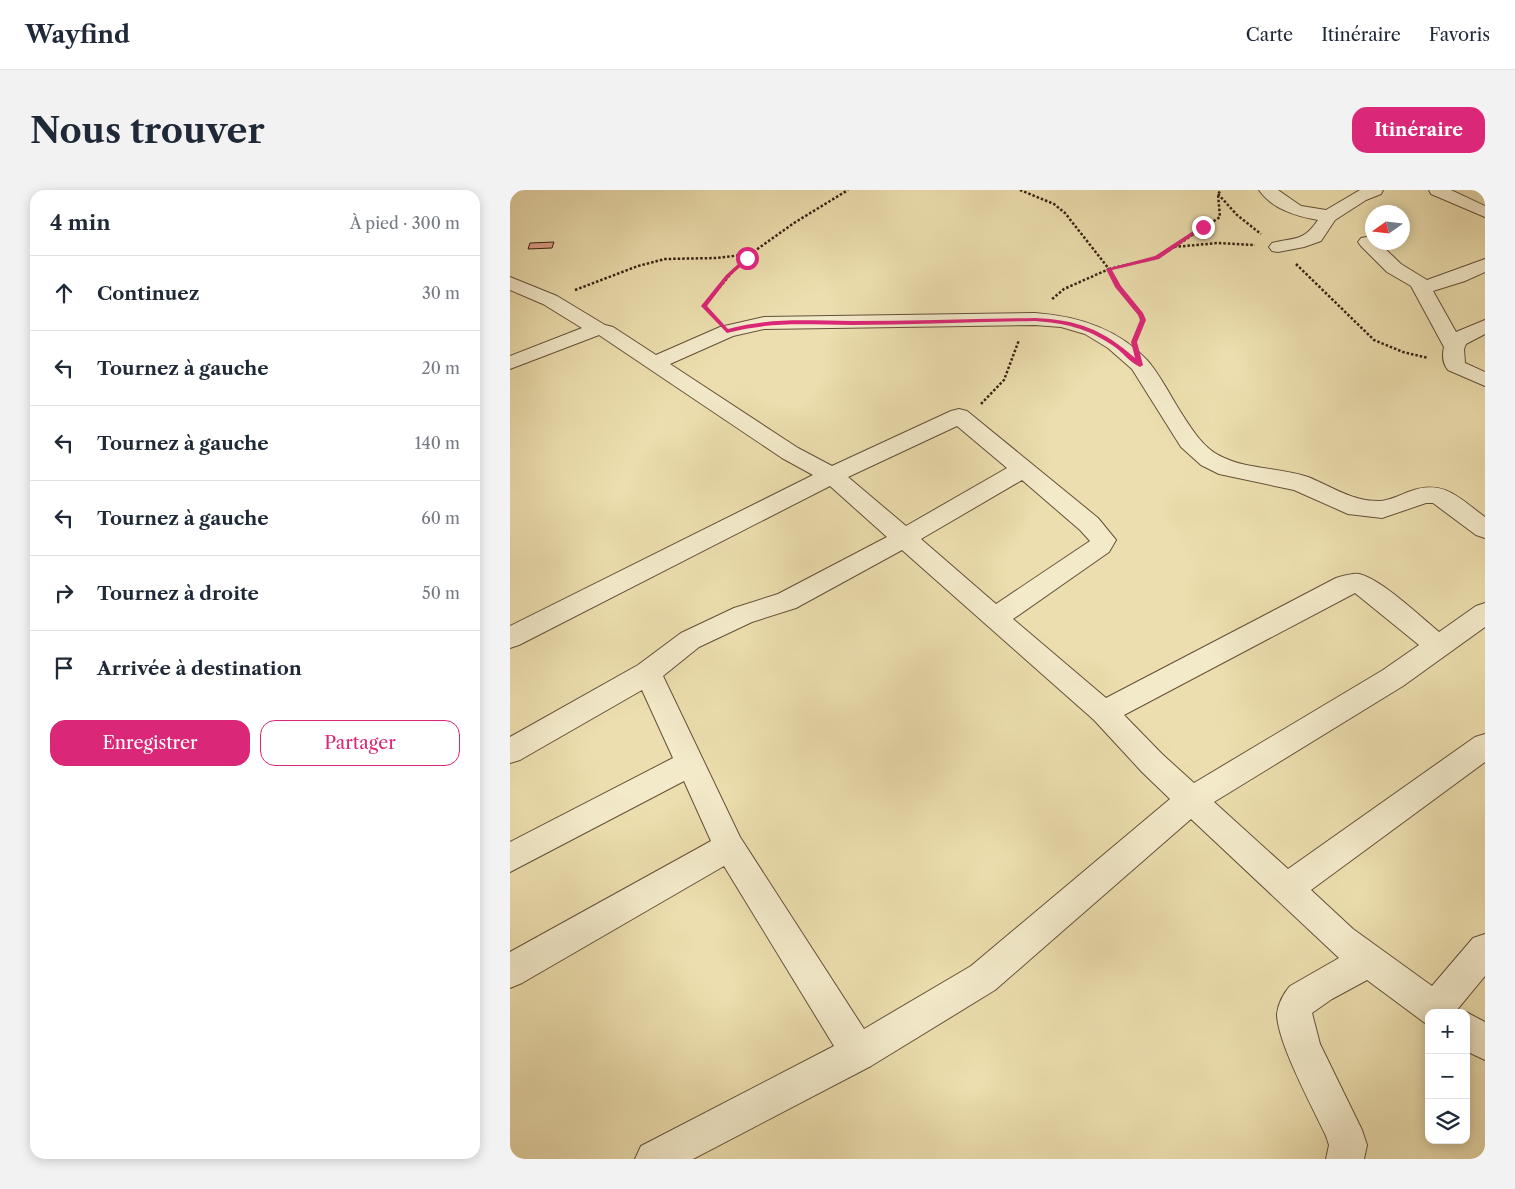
<!DOCTYPE html>
<html lang="fr">
<meta charset="utf-8">
<style>
body{margin:0;font-family:"Libre Caslon Text",serif;background:#f2f2f3;color:#1f2937}
.controls{position:absolute;right:15px;bottom:15px;display:grid;overflow:hidden;border-radius:10px;box-shadow:0 2px 12px #0003}
.controls button{width:45px;height:45px;display:grid;place-items:center;padding:0;border:0;border-bottom:1px solid #e0e1e3;background:#fff;color:#1f2937;font:25px sans-serif}
.compass{position:absolute;left:855px;top:15px;width:45px;height:45px;border-radius:50%;background:#fff;box-shadow:0 2px 12px #0003;rotate:256deg}
.stop{position:absolute;width:15px;height:15px;margin:-11px;border:4px solid #db2777;border-radius:50%;background:#fff}
.stop.end{background:#db2777;border-color:#fff;box-shadow:0 1px 5px #0008}
.list{margin:0;padding:0;list-style:none}
h2{display:flex;justify-content:space-between;align-items:center;height:65px;margin:0;padding:0 20px;font-size:21px}
h2 small{font-size:16px;font-weight:400;color:#747a83}
.list li{display:grid;grid-template-columns:32px 1fr auto;gap:15px;align-items:center;box-sizing:border-box;height:75px;padding:0 20px;border-top:1px solid #e0e1e3}
.list b{display:block;font-size:19px;white-space:nowrap}
.list em{font-size:16px;font-style:normal;color:#747a83}
.actions{display:flex;gap:10px;padding:15px 20px}
.actions a{flex:1;padding:11px 0;border:1px solid #db2777;border-radius:15px;text-align:center;font-size:18px;color:#db2777}
.actions .main{background:#db2777;color:#fff}
.icon{flex:none;width:28px;height:28px;fill:none;stroke:currentColor;stroke-width:2;stroke-linecap:round;stroke-linejoin:round}
.map{position:relative;flex:none;width:975px;height:969px;overflow:hidden;border-radius:15px}
header{display:flex;align-items:center;gap:30px;box-sizing:border-box;height:70px;padding:0 25px;background:#fff;border-bottom:1px solid #e0e1e3}
header strong{font-size:24px}
nav{display:flex;gap:28px;margin-inline-start:auto;font-size:18px}
.intro{display:flex;align-items:center;justify-content:space-between;box-sizing:border-box;height:120px;padding:0 30px}
h1{margin:0;font-size:35px}
.button{padding:12px 22px;border-radius:15px;background:#db2777;color:#fff;font-size:18px;font-weight:700}
main{display:flex;gap:30px;padding:0 30px}
aside{flex:1;background:#fff;border-radius:15px;box-shadow:0 2px 12px #0003}
.map>svg:first-child{display:block}
</style>
<header>
<strong>Wayfind</strong>
<nav><a>Carte</a><a>Itinéraire</a><a>Favoris</a></nav>
</header>
<div class="intro"><h1>Nous trouver</h1><a class="button">Itinéraire</a></div>
<main>
<aside>
<h2>4 min<small>À pied · 300 m</small></h2>
<ul class="list">
<li><svg class="icon" aria-label="ahead" viewBox="0 0 24 24"><path d="M12 20V5M6 11l6-6 6 6"/></svg><div><b>Continuez</b></div><em>30 m</em></li>
<li><svg class="icon" aria-label="left" viewBox="0 0 24 24"><path d="M17 20v-9H6M10 6l-5 5 5 5"/></svg><div><b>Tournez à gauche</b></div><em>20 m</em></li>
<li><svg class="icon" aria-label="left" viewBox="0 0 24 24"><path d="M17 20v-9H6M10 6l-5 5 5 5"/></svg><div><b>Tournez à gauche</b></div><em>140 m</em></li>
<li><svg class="icon" aria-label="left" viewBox="0 0 24 24"><path d="M17 20v-9H6M10 6l-5 5 5 5"/></svg><div><b>Tournez à gauche</b></div><em>60 m</em></li>
<li><svg class="icon" aria-label="right" viewBox="0 0 24 24"><path d="M7 20v-9h11M14 6l5 5-5 5"/></svg><div><b>Tournez à droite</b></div><em>50 m</em></li>
<li><svg class="icon" aria-label="arrive" viewBox="0 0 24 24"><path d="M6 21V4h12l-3 4 3 4H6"/></svg><div><b>Arrivée à destination</b></div></li>
</ul>
<div class="actions"><a class="main">Enregistrer</a><a>Partager</a></div>
</aside>
<div class="map">
<svg width="975" height="969" viewBox="0 0 975 969">
<rect width="100%" height="100%" fill="#ecdeae"/>
<filter id="stains"><feTurbulence type="fractalNoise" baseFrequency=".004" numOctaves="4"/><feColorMatrix values="0 0 0 0 .2 0 0 0 0 .09 0 0 0 0 .02 0 0 0 .5 -.17"/></filter>
<radialGradient id="worn" r=".72"><stop offset=".6" stop-color="#630" stop-opacity="0"/><stop offset="1" stop-color="#630" stop-opacity=".3"/></radialGradient>
<path fill="#e4a18d" stroke="#362112" d="M44,52L42,58L18,59L20,53Z"/>
<g fill="none" stroke-linecap="round" stroke-linejoin="round">
<g stroke="#645039" stroke-width="2">
<path id="minor" d="M749,0H768L791,16L816,20L850,0H873L871,4L856,10L825,30L811,51L794,57L768,62L762,61L759,57L762,53C786,47 793,52 808,30C786,26 762,19 749,0Z
M919,0H941L975,16V27L921,4Z
M857,47L862,48V52H868L891,74L917,90L975,69V82L955,91L923,101L946,142L975,130V144L956,154L954,159L955,173L975,182V196L938,180C933,174 932,165 934,157L901,96L877,82L851,56L848,52L851,48Z
M0,87L47,106L95,135L103,137L146,165L210,137L254,127L525,123C567,126 607,138 637,170C650,185 660,205 670,221C681,238 692,257 710,266C737,280 770,277 798,287C823,297 841,311 869,311C879,311 892,304 901,301C934,289 950,309 975,327V348L966,345L923,313H916L872,328L838,324L784,300L709,284L691,275L671,257L622,179L598,158L575,144L551,137L525,135L254,139L223,146L160,174L288,258L322,276L441,221L449,219L457,221L588,328L606,350L599,362L503,429L596,508L826,388C833,386 842,383 849,384C871,389 910,426 929,442L966,416L975,413V437L893,496L704,612L778,679L965,547L975,544V572L801,700L843,739L922,796L963,748L975,744V786L946,821V823H919V836L857,790L822,809L802,823L810,854L852,940L857,955L854,969H816L819,955L816,946C803,918 767,852 767,824C768,814 774,803 780,796L829,768L681,629L485,800L361,876L183,969H125L131,956L324,856L214,676L12,793L0,798V762L201,651L174,591L0,682V652L163,568L132,500L10,570L0,573V547L128,475L171,443L224,418L268,404L377,347L320,296L9,455L0,458V436L303,285L272,268L89,145L0,179V166L72,138L33,114L0,100ZM447,236L497,278L396,336L338,287ZM512,290L570,340L580,351L486,414L411,349ZM392,360L584,530L632,582L660,609L461,776L354,839L230,647L153,486L189,457L242,432L286,418ZM845,403L909,455L873,480L684,593L652,564L614,525Z
M956,822L975,832V870L956,861Z"/>
</g>
<path stroke="#362112" stroke-width="2.5" stroke-dasharray="2.5 2" stroke-linecap="butt" d="M510,0L544,14L555,23L599,79L554,99L541,110
M708,4L727,25L751,44
M664,57L708,53L745,55
M786,74L864,150L893,162L918,168
M65,100L128,76L155,69L206,68L240,64
M202,125L194,116L224,80L246,60L284,33L338,0
M628,144L633,130L631,124L608,97L599,79L647,68L710,27L708,4L711,0
M471,214L494,190L509,150"/>
<use href="#minor" fill="#f3eaca" fill-rule="evenodd"/>
</g>
<path fill="#db2777" d="M691,36L695,37L649,69L602,80L611,96L633,123L636,130L627,152L633,175L630,177C619,172 612,161 602,155C577,138 554,133 525,131C464,132 403,135 342,135C295,135 263,131 217,143L191,116L216,85L237,66L239,69L219,87L197,116L218,139C263,127 298,131 342,131C403,131 464,129 525,128C568,130 592,139 625,168L621,152L630,130L628,125L605,97L596,79L645,66Z"/>
<rect width="100%" height="100%" filter="url(#stains)"/>
<rect width="100%" height="100%" fill="url(#worn)"/>
</svg>
<div class="controls">
<button>+</button>
<button>−</button>
<button><svg class="icon" aria-label="layers" viewBox="0 0 24 24"><path d="M12 4l9 5-9 5-9-5zM3 14l9 5 9-5"/></svg></button>
</div>
<svg class="compass" viewBox="-18 -18 36 36"><path d="M0-13l5 13h-10z" fill="#e53935"/><path d="M0 13l5-13h-10z" fill="#747a83"/></svg>
<div class="stop" style="left:237px;top:68px"></div>
<div class="stop end" style="left:693px;top:37px"></div>
</div>
</main>
